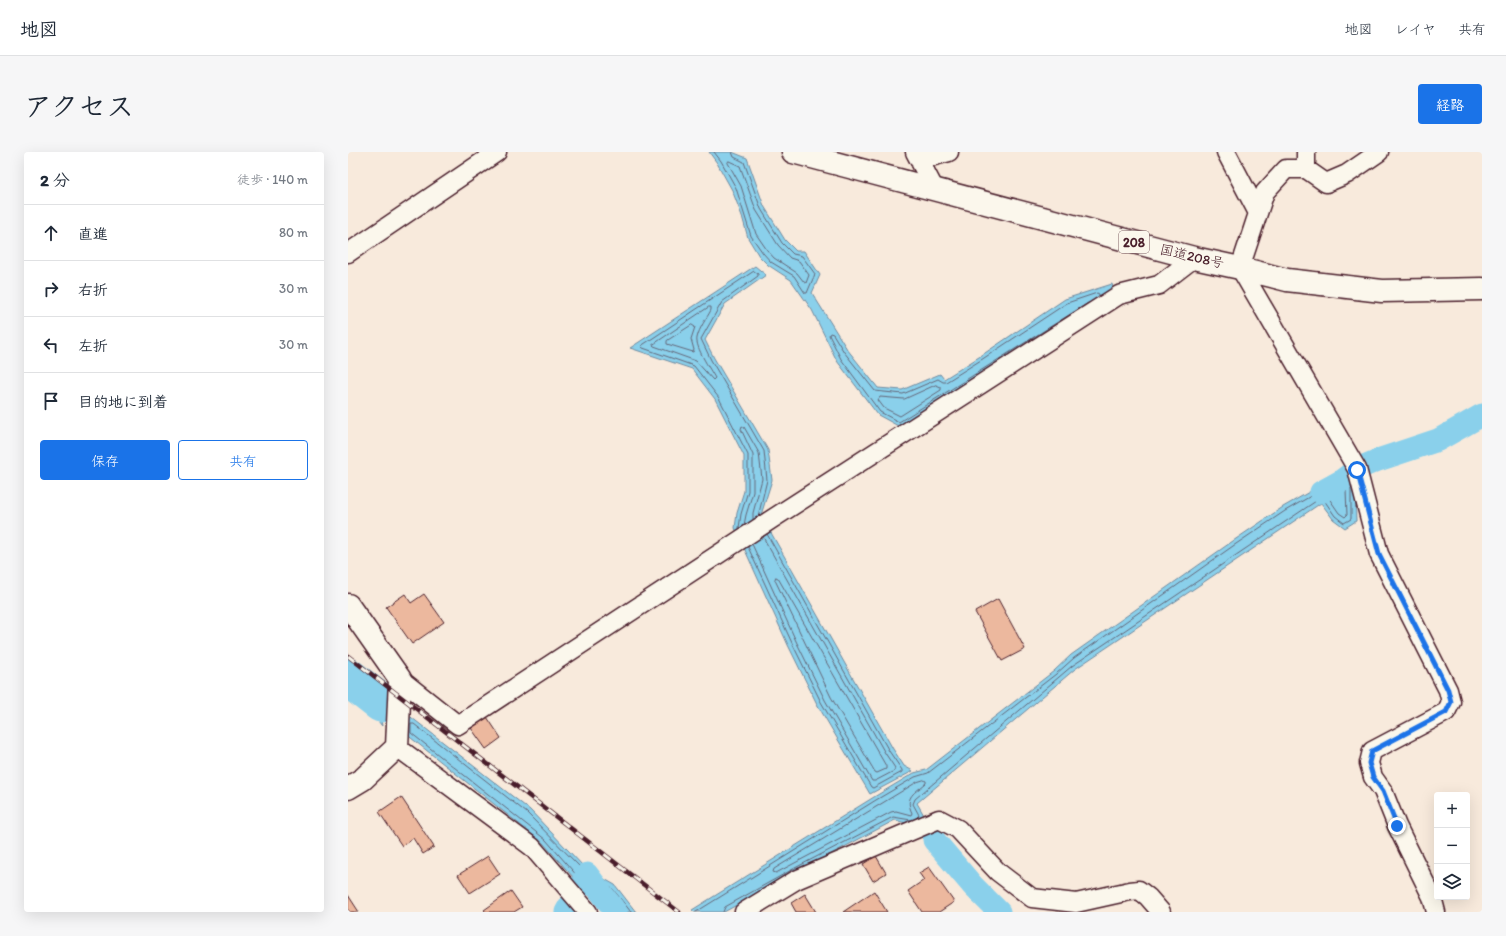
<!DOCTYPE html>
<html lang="ja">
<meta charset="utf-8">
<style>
body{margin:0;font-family:Itim,"Klee One",sans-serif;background:#f6f6f7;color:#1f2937}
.controls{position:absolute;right:12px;bottom:12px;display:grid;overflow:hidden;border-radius:4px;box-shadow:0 4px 16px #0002}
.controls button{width:36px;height:36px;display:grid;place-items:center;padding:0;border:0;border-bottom:1px solid #e0e1e3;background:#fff;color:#1f2937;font:20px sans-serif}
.stop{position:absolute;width:12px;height:12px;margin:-9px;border:3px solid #1a73e8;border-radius:50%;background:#fff}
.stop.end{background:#1a73e8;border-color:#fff;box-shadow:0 1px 4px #0008}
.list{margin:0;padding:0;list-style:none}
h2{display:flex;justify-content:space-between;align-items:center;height:52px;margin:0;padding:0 16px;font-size:17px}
h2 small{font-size:13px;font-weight:400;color:#747a83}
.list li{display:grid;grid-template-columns:26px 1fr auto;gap:12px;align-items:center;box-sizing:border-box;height:56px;padding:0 16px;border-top:1px solid #e0e1e3}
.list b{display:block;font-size:15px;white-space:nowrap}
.list em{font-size:13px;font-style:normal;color:#747a83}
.actions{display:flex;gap:8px;padding:12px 16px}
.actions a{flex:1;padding:9px 0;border:1px solid #1a73e8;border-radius:4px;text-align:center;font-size:14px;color:#1a73e8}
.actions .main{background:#1a73e8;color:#fff}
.icon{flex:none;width:22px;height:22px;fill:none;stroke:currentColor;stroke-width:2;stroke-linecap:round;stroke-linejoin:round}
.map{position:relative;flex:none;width:1134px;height:760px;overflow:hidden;border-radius:4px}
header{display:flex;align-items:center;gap:24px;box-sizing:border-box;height:56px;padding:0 20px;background:#fff;border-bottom:1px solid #e0e1e3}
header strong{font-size:19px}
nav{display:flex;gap:22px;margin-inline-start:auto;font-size:14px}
.intro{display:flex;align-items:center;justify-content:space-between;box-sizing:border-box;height:96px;padding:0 24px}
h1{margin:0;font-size:28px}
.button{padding:10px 18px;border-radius:4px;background:#1a73e8;color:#fff;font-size:14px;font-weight:700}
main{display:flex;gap:24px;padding:0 24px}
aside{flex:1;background:#fff;border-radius:4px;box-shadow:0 4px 16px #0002}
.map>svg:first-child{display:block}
</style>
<header>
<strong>地図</strong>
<nav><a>地図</a><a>レイヤ</a><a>共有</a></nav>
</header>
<div class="intro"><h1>アクセス</h1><a class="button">経路</a></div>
<main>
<aside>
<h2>2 分<small>徒歩 · 140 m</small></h2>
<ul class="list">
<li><svg class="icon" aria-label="ahead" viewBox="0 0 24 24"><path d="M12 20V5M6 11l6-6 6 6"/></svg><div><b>直進</b></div><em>80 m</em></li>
<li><svg class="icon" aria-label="right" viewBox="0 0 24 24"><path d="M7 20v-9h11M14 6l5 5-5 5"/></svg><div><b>右折</b></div><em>30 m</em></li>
<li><svg class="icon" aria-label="left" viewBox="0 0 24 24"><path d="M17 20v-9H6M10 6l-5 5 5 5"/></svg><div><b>左折</b></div><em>30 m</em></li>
<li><svg class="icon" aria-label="arrive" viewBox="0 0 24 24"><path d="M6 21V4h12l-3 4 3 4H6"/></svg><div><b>目的地に到着</b></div></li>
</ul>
<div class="actions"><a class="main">保存</a><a>共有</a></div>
</aside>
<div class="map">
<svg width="1134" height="760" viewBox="0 0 1134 760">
<rect width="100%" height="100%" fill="#f8eadc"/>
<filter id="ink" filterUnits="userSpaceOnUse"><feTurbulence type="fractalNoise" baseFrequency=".025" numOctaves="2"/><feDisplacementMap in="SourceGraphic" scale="8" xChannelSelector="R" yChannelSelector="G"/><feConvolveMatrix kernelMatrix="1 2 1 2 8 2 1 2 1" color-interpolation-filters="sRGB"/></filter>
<g filter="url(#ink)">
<path fill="#8ad0eb" stroke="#70899e" d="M361,0H384L399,6L416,54L437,88L448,99H456L472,123L464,141L499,197L530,236L554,238L592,222L596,227L631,205L717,147L764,132L766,139L552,275L530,263L489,209L464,158L443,128L420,113L411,104L400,86L394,64L384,38L369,11Z
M407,114L418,123L377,152L357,188L366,206L420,298L424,328L413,363L545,597L556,614L565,619L522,642L469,552L440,493L387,376L389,361L396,339V304L367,247L344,217L282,196Z
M996,320L1007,335L1008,369L997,376L985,367L973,351L727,517L569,651L577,665L565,673L547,668L449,720L376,760H346L344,758L526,645L566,621L578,618L706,519L723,503L882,391L935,355Z
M0,520L29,543L34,574L3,535L0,537Z
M59,562L182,658L237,716L267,733L288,760H256L195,691L58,582Z"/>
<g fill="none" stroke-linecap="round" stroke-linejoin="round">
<path stroke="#646678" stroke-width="1" d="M366,0L373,9L388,36L403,84L415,101L423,110L446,124L457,141H459L467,122L454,104L445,102L434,91L413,57L396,10L386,5L384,0
M381,9L392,14L408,58L430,93L442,106L451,109L461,123L458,131L456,130L449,121L426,106L419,98L408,82L393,34L380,11Z
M740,151L551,270L532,260L493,207L481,183L482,181L485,182L496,200L527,239L555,242L590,227L595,230H598L633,208L719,151L749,141L751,142V144
M361,155H363V158C359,166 351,176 349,186C347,195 362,217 367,226L365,228L348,209L306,194L305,193Z
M344,173L347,175L343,187L346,198L345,200L319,192V189Z
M588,233L593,235V238L552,264L536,256L530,248L532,245L556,247Z
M992,332L994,333L998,338L999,363L997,365L991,361L978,342L979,340Z
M396,373L398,363L405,340V303L393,277L394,274L396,275L411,301L414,327L405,361V367
M391,376L393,362L400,339V303L371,246L346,214L295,196L293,194L406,119L410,122V124L374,150L353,187L363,208L416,299L419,328L410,365
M404,392L448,489L477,548L524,629H527L546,619L547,616L537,601L415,385
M400,395L444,491L473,550L523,635L525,636L554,620V618L541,599L419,382
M428,425L430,426L538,614V617L529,621L527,620L483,545L427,428Z
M11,535H13L25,545L26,554H23L10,538Z
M576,628L578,629V631C567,641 556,644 564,661L563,663L548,659L543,660L428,721L425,720L426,717L569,630Z
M258,760L257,756L198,688L63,581V572H66L179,661L235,718L264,736L283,760
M263,760L262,754L246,736L247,733L261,740L276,760
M348,760L528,648L567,625L580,621L708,522L726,506L885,394L937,359L994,326H996L1003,337V367L996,371L987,364L976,348L971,347L724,514L567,647L565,652L571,663L568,666
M375,760L377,755L447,716L545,665L563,668"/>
<path stroke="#8ad0eb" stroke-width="23" d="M973,340L993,329L1009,317L1030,308L1090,288L1134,263
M586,688L625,734L651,760
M218,760L239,722L268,760"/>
<path stroke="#8ad0eb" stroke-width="39" d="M0,525L33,551"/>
</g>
<path fill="#ecb89e" stroke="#4a1f2b" d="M57,442L63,451L76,442L96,470L64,492L38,455Z
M650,447L677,497L654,509L627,460Z
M139,565L153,586L138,597L123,576Z
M53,645L86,695L75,702L65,686L54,694L31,660Z
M140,704L152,722L122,741L110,723Z
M528,704L538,721L525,729L515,712Z
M581,715L606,750L591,760H574L560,739L576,728L571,721Z
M163,739L174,755L166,760H138L136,758Z
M526,739L539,760H495Z
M457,742L468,760H448L443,751Z
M0,743L11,760H0Z"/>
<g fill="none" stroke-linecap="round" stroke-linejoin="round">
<g stroke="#4a1f2b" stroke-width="21">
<path id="minor" d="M567,0L587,38
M878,0L910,61
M958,0V17
M1031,0L999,22L978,31L958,17H938L917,40L892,116L1009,317L1031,402L1100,538L1103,550L1098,560L1024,599L1021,611L1025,625L1035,639L1049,674L1084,745L1088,760
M571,8L601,0
M0,101L149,0
M52,527L110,573L424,367L771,143L811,133L846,106
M49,595L184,695L240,760
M396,760L448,728L591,667L610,677L650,720L684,746L728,751L782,739L791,738L800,745L813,760"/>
</g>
<g stroke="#4a1f2b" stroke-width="25">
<path id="tertiary" d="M0,453L52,527L49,595L15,627L0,636"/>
</g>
<g stroke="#4a1f2b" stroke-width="25">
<path id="trunk" d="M445,0L846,106L892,116L939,128L1034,139L1134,137"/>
</g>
<use href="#minor" stroke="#fbf7ec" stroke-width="18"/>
<use href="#tertiary" stroke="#fbf7ec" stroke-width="22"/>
<use href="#trunk" stroke="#fbf7ec" stroke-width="22"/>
<g stroke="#4a1f2b" stroke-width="4.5">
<path id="rail" d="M0,504L331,760"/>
</g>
<use href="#rail" stroke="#fbf7ec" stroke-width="3" stroke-dasharray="9" stroke-linecap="butt"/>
</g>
</g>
<g fill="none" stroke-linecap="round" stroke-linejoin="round" filter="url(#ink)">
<path stroke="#1a73e8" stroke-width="5" d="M1009,318L1031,402L1100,538L1103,550L1098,560L1024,599L1021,611L1025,625L1035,639L1049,674"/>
</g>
<g text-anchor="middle" stroke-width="3.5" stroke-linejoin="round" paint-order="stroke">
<rect fill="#fbf7ec" stroke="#7f6065" stroke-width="1" x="771" y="79" width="30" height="22" rx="3"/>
<g font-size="13" font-weight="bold" fill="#4a1f2b">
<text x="786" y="95">208</text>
</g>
<g font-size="14" fill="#4a1f2b" stroke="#fbf7ec">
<text transform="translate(844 104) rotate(13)" y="5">国道208号</text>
</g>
</g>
</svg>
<div class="controls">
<button>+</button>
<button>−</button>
<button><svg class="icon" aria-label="layers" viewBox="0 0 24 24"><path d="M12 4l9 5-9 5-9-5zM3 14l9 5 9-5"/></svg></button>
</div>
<div class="stop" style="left:1009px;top:318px"></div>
<div class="stop end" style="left:1049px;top:674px"></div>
</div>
</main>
